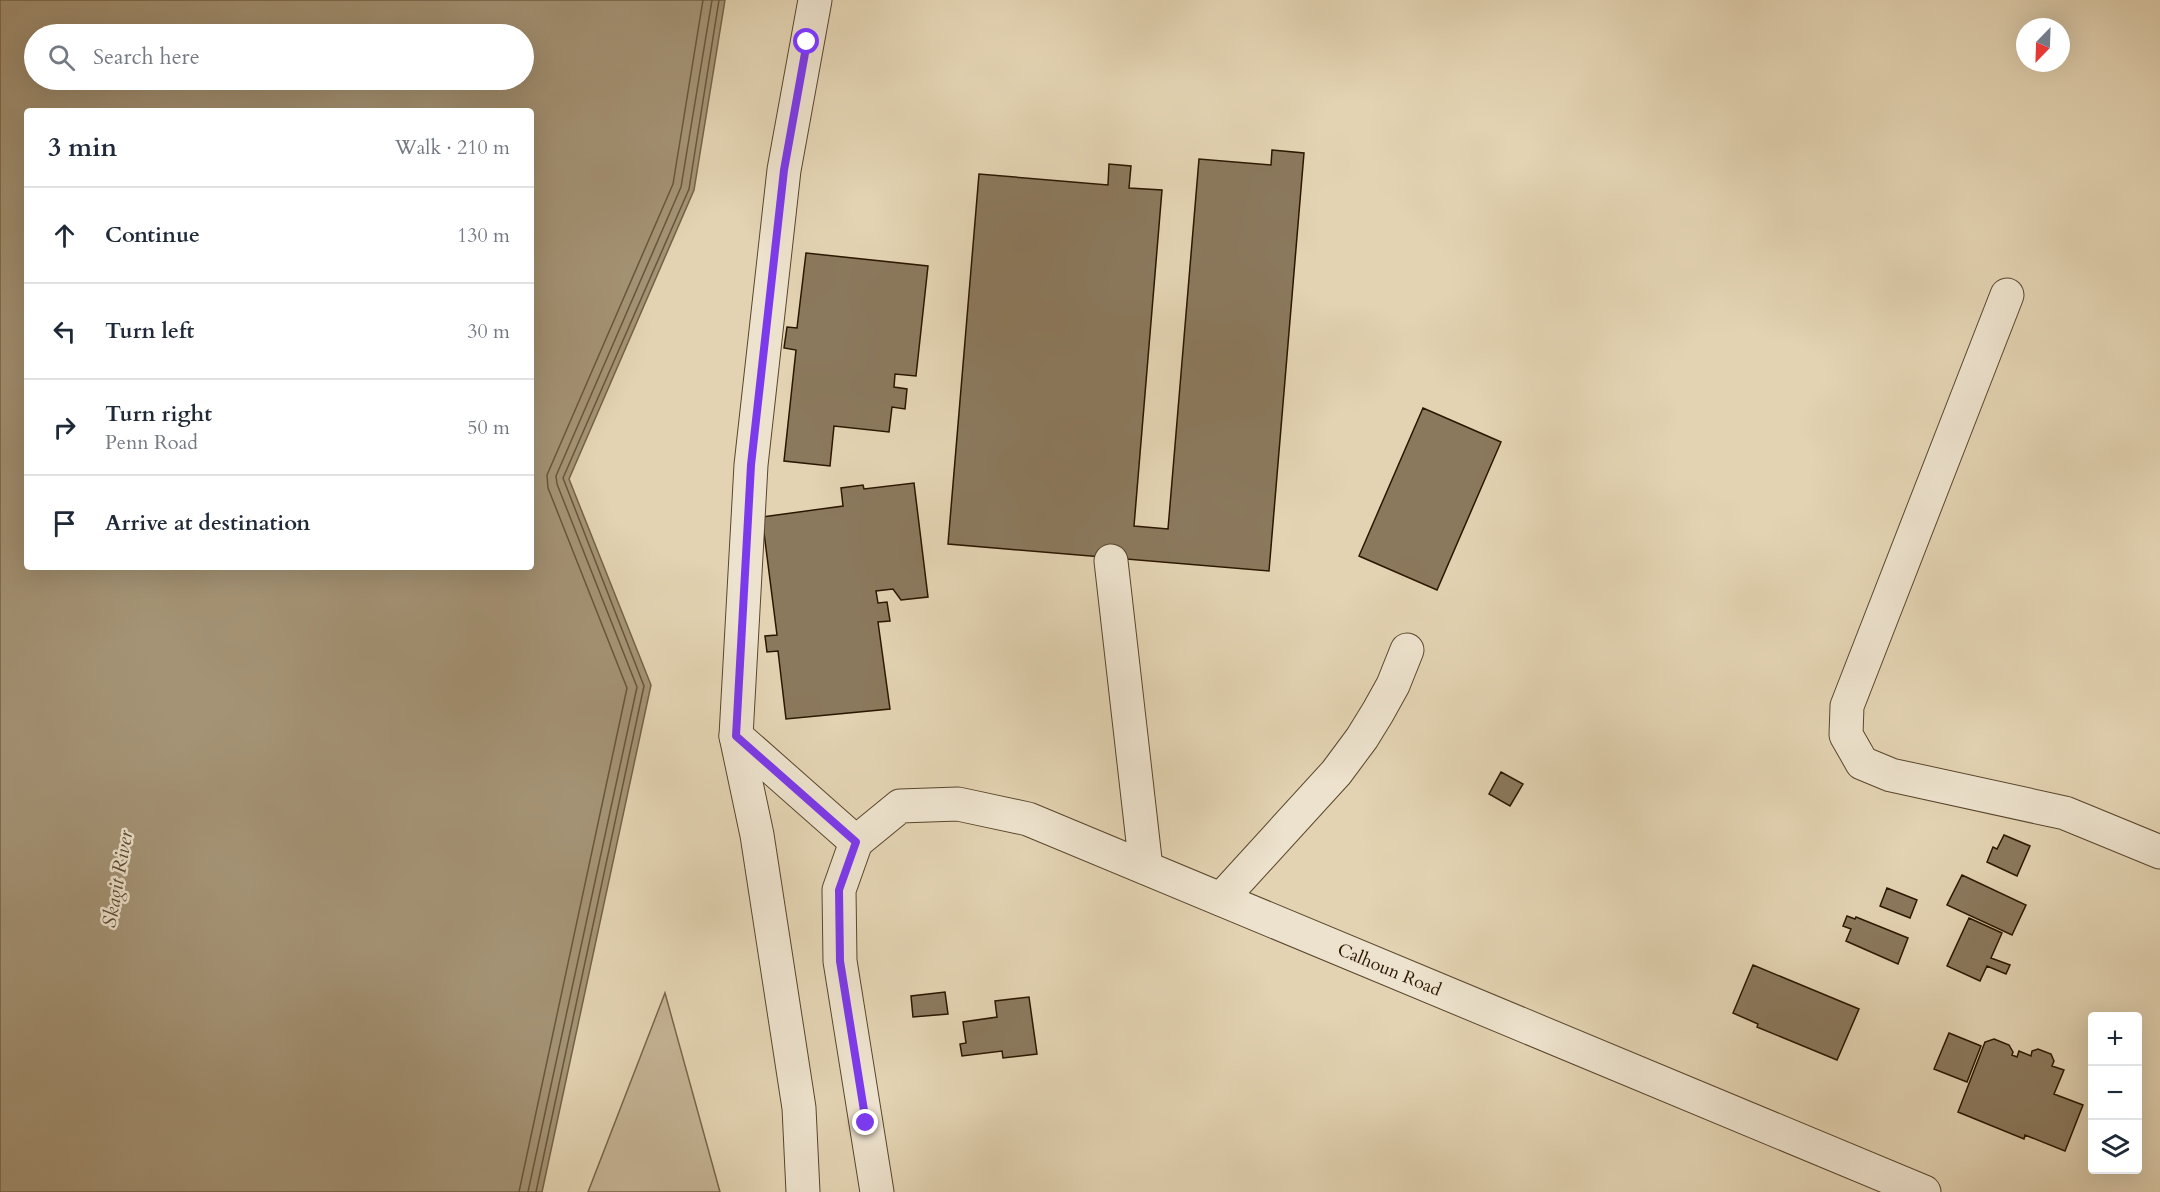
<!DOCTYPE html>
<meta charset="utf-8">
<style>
body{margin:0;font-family:Cardo,serif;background:#f6f6f7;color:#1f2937}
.controls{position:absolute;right:18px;bottom:18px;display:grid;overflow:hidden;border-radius:6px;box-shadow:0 6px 24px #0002}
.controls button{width:54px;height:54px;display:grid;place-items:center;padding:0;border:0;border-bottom:2px solid #e0e1e3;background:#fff;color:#1f2937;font:30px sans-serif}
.compass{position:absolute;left:2016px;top:18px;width:54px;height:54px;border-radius:50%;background:#fff;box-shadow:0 6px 24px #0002;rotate:203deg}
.stop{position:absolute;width:18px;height:18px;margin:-14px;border:4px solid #7c3aed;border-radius:50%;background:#fff}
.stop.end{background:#7c3aed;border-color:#fff;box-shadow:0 2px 6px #0008}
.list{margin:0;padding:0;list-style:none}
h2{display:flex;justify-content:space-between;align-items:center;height:78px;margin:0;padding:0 24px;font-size:26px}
h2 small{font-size:20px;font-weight:400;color:#747a83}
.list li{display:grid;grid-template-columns:39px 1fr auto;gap:18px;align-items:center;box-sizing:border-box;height:96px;padding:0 24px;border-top:2px solid #e0e1e3}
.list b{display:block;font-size:22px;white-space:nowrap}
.list p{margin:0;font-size:20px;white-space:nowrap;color:#747a83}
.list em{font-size:20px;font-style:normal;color:#747a83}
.icon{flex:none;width:33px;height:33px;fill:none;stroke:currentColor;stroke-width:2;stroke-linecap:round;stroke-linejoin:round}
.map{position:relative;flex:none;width:2160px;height:1192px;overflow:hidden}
.search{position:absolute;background:#fff;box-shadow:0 6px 24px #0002;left:24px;top:24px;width:510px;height:66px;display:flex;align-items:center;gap:15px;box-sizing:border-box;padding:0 21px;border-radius:33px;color:#747a83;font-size:22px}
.panel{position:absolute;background:#fff;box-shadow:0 6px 24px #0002;left:24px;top:108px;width:510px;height:462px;border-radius:6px}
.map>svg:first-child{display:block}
</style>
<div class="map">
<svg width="2160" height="1192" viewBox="0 0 2160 1192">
<rect width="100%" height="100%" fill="#e3d3b2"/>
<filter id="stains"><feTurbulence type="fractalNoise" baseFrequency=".00333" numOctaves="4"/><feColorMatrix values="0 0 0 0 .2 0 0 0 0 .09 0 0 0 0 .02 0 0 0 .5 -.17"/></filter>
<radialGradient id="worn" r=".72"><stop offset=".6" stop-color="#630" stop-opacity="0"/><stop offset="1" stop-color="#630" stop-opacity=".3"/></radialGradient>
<path fill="#c4b394" stroke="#78654a" stroke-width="1.5" d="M665,993L720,1192H588Z"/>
<path fill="#a49375" stroke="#746146" stroke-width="1.5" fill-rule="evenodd" d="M0,0H725L694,190L569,479L651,685L542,1192H0ZM34,34H524V80H34ZM27,111H531V567H27Z"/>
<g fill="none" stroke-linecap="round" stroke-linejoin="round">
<path stroke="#68553a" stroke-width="1.5" d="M519,1192L627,688L548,488L547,475L673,184L703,0
M528,1192L637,687L557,484L556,476L681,187L712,0
M536,1192L644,686L563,478L689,189L719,0"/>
</g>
<path fill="#8b795d" stroke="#2b1700" stroke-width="1.5" d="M1272,150L1304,153L1269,571L948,544L979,174L1108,185L1109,164L1131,166L1129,188L1162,190L1134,526L1168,529L1199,159L1271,165Z
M806,253L928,266L916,376L895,374L894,387L907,389L905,409L892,407L889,432L834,426L830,466L784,461L796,350L784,348L787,327L797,328Z
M1423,408L1501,442L1437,590L1359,556Z
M914,483L928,597L901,600L893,589L876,591L878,603L887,602L890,621L878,622L890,709L786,719L778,651L767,652L765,636L777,635L762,517L843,506L841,488L863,485L864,489Z
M1501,772L1523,784L1510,806L1489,794Z
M2004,835L2030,846L2017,876L1987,862L1993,847L1997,849Z
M1962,875L2026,905L2012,935L1947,905Z
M1887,888L1917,900L1910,918L1880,906Z
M1847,916L1855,919L1856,917L1908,938L1898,964L1846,941L1851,929L1843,926Z
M1969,918L2002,933L1991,958L2010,965L2006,974L1987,966L1980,981L1947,966Z
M1753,965L1859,1009L1837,1060L1757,1027L1758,1024L1733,1013Z
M945,992L948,1014L913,1017L911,996Z
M1029,997L1037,1054L1003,1058L1002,1051L962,1056L960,1044L966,1043L963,1022L997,1017L995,1001Z
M1949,1033L1981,1046L1967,1082L1934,1069Z
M1994,1039L2009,1045L2013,1052L2012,1055L2017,1057L2019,1051L2031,1056L2032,1051L2038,1049L2051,1054L2054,1061L2052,1066L2064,1070L2054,1094L2083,1105L2065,1151L2025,1135L2024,1139L1958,1112L1985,1042Z"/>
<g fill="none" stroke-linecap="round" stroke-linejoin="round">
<g stroke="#59462c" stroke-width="35">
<g id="minor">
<path d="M815,0L784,170L751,465L736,736L856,842"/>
<path d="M2007,295L1847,706L1846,735L1862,763L1891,775L2065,813L2160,852"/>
<path d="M1111,561L1146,868"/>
<path d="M736,736L757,835L799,1108L803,1192"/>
<path id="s1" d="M856,842L900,806L958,804L1028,819L1924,1192"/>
<path d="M856,842L839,890L840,961L877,1192"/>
<path d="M1221,899L1336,773L1362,738L1378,712L1393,685L1407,650"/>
</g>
</g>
<use href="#minor" stroke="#ede2cd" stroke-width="33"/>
</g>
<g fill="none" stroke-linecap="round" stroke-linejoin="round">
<path stroke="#7c3aed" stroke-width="8" d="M807,42L784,170L751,465L736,736L856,842L839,890L840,961L866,1123"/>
</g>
<g text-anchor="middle" stroke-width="5" stroke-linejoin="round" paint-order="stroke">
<g font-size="18" fill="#2b1700" stroke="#ede2cd">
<text dy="6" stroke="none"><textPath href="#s1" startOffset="578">Calhoun Road</textPath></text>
</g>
<g font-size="20" font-style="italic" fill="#5b492f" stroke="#ede2cd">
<text transform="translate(117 879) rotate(-80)" y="7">Skagit River</text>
</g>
</g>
<rect width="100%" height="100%" filter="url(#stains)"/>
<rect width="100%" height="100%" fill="url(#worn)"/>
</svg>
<div class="controls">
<button>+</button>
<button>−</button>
<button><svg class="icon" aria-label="layers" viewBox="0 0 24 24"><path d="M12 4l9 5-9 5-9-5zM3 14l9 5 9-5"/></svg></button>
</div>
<svg class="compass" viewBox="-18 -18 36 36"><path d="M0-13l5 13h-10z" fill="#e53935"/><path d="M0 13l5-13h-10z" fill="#747a83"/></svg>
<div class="stop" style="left:807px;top:42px"></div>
<div class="stop end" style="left:866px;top:1123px"></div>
<div class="search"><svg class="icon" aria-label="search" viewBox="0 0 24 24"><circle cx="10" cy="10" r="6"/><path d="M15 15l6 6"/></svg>Search here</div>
<section class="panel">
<h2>3 min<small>Walk · 210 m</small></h2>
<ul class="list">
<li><svg class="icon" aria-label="ahead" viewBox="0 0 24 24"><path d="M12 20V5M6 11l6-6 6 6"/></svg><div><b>Continue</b></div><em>130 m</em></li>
<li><svg class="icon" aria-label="left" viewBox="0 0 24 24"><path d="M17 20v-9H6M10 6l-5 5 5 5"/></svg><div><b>Turn left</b></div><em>30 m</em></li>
<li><svg class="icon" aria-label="right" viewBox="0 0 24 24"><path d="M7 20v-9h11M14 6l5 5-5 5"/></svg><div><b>Turn right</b><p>Penn Road</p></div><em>50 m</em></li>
<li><svg class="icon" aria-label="arrive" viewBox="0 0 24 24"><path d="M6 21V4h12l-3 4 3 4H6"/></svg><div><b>Arrive at destination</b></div></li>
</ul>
</section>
</div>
